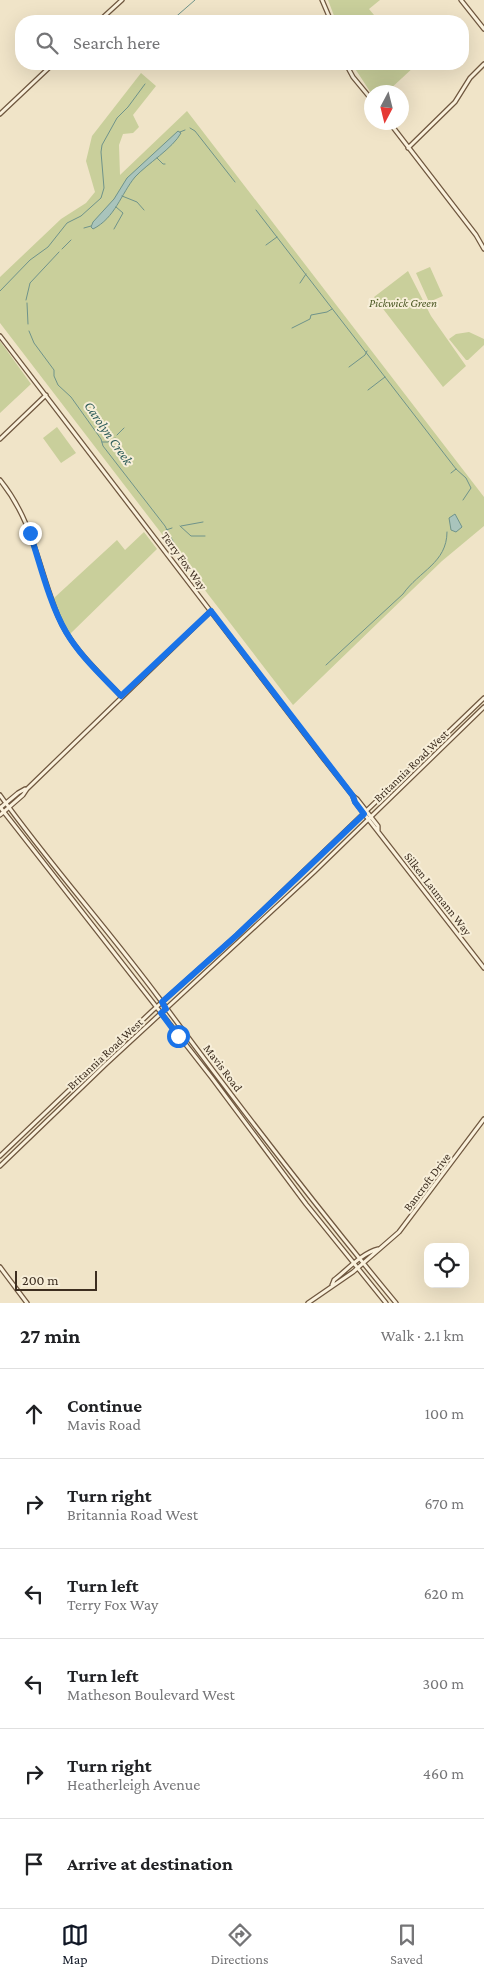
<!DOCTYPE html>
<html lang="en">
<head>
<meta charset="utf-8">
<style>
	:root { --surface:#fff; --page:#f6f6f6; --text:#202124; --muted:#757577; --line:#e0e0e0; --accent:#111827 }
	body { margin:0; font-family:"Crimson Pro",serif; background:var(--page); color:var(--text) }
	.controls { position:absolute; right:15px; bottom:15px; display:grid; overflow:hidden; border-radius:10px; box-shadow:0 5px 20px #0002 }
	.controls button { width:45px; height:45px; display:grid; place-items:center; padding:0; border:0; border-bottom:1px solid var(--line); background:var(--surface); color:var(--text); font:25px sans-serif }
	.compass { position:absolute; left:364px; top:85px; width:45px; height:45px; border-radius:50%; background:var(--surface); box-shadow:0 5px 20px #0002; rotate:187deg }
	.scale { position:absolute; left:15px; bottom:12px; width:82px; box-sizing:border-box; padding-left:5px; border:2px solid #3d2e20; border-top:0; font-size:14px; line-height:18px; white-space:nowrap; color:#3d2e20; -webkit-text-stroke:4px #f7eed8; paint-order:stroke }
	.stop { position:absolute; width:15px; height:15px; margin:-11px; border:4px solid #1a73e8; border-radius:50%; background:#fff }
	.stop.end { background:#1a73e8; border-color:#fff; box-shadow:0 1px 5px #0008 }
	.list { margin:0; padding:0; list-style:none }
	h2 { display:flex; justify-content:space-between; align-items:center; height:65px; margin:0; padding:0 20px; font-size:21px }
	h2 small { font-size:16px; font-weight:400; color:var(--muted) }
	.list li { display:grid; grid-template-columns:32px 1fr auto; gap:15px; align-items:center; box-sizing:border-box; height:90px; padding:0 20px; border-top:1px solid var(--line) }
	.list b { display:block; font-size:19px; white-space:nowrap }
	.list p { margin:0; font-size:16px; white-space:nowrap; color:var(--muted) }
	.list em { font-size:16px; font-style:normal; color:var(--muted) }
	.icon { flex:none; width:28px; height:28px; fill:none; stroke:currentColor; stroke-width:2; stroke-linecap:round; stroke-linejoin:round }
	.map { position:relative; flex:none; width:484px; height:1303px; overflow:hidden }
	.search { position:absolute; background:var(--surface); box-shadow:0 5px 20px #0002; left:15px; right:15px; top:15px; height:55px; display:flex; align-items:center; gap:12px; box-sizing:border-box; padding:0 18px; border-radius:20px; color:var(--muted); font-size:19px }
	.sheet { height:605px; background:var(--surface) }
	nav { display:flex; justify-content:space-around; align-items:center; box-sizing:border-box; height:70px; border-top:1px solid var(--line); background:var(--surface); font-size:14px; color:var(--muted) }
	nav a { display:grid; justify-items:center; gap:2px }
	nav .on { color:var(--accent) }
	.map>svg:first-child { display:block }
</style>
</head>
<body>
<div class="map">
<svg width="484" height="1303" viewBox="0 0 484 1303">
	<rect width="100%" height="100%" fill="#f0e4c8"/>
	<path fill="#c9cf9b" d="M328,0H380L369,9L379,21H336Z
		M352,64H414L416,65L387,92L371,93Z
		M141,73L156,86L133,115L139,127L133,133L123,134L119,145L120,175L187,111L484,497V526L442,561L293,705L0,323V277L61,219L86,203L95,192L86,161L92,136Z
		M430,267L443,296L429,302L416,273Z
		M408,271L431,316L466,366L443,387L374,297Z
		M469,332L484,339V345L468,360H466L449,339L456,334Z
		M0,341L31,384L0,413Z
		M57,427L76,453L61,463L43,438Z
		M144,532L157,549L70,634L60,615L54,598L117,540L125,550Z"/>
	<path fill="#a9c4bc" stroke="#6f938a" d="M178,131L181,133C173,148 147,164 135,177C121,194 115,218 93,229L91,227L93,222L114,199L127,178Z
		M455,514L462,527L456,532L451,530L449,518Z"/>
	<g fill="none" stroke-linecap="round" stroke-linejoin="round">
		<path stroke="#6f938a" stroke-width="1" d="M171,21L195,0
			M157,67L159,64
			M190,128L195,131L235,182
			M180,132L185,130
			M157,158L163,164H165
			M122,196L137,202L144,210
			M256,210L456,469L466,478L471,488L463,500
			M84,228L91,226
			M114,229L123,213L116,207
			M266,245L277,237
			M62,249L71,240
			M300,283L306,274
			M0,291L30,260L48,247L67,223L81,216L101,198L104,188L101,152L102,145L117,118L128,107L145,84
			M26,300L30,283L59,252
			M27,303L28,324
			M292,328L310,319L311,315L327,312L332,309
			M29,331L34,343L54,370V376L58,385L71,397L101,439L103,446L165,526L176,547
			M349,367L365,355L367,351
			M368,390L385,377
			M117,435L124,428
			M102,442H108L115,438
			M451,473L456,469
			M180,526L191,536H205
			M181,526L203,522
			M166,530L172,528
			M326,665L403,594C419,571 447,563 447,532"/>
		<g stroke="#6f573f" stroke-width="5.5">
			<path id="secondary" d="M322,0L331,21
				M461,0L484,29
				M99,21L122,0
				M346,64L353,77L372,100
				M0,114L53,64
				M389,122L476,235L484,249
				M408,148L455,102L470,78L484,64
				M0,336L323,758L353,796L357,799L378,826V831
				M0,439L46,395
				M0,480C34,522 38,568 58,616C71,648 98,671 121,696
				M0,795C50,865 108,929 159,998C235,1101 314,1204 396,1303
				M353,797L355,802L484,968
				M0,807L212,1078L306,1204L386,1303
				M0,808L18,793L25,789
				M0,815L23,795L27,789L211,611
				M0,1156L152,1011L237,935L484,698
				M0,1166L106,1064L314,872L484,707
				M0,1267L27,1303
				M332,1285L334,1280C347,1270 362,1253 378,1249
				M308,1303L353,1272L399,1232L484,1119"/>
		</g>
		<use href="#secondary" stroke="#faf1dc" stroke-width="3"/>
	</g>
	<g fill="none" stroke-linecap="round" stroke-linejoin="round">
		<path stroke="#1a73e8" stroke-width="6" d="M30,533C40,564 50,605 66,632C80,656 102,676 121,696L211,611L353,796L355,802L364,814L237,935L162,1002L166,1009L161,1013L178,1036"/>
	</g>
	<g text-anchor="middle" stroke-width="4" stroke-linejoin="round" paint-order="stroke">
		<g font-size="12" font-style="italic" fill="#4d5a26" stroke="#f7eed8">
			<text x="403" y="307">Pickwick Green</text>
		</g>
		<g font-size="12" fill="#3d2e20" stroke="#f7eed8">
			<text transform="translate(184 561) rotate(54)" y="4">Terry Fox Way</text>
			<text transform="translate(411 766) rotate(-44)" y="4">Britannia Road West</text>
			<text transform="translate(438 894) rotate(52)" y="4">Silken Laumann Way</text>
			<text transform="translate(105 1054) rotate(-43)" y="4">Britannia Road West</text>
			<text transform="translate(223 1068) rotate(53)" y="4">Mavis Road</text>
			<text transform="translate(427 1182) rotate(-53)" y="4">Bancroft Drive</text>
		</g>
		<g font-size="14" font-style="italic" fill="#2f5d5a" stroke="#f7eed8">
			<text transform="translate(109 433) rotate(55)" y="5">Carolyn Creek</text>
		</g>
	</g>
</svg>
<div class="controls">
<button><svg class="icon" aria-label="locate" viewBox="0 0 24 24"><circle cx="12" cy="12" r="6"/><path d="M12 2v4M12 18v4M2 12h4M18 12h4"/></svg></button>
</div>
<svg class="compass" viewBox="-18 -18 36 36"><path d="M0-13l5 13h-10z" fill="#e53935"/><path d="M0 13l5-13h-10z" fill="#757577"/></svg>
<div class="scale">200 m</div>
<div class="stop" style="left:178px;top:1036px"></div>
<div class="stop end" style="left:30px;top:533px"></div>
<div class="search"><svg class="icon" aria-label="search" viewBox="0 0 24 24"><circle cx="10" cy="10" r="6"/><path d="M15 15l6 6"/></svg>Search here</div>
</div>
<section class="sheet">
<h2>27 min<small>Walk · 2.1 km</small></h2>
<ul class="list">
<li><svg class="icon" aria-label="ahead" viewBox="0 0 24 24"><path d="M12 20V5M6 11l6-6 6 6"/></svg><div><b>Continue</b><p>Mavis Road</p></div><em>100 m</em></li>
<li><svg class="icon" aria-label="right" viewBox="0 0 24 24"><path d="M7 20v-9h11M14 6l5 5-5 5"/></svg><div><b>Turn right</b><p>Britannia Road West</p></div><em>670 m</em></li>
<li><svg class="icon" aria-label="left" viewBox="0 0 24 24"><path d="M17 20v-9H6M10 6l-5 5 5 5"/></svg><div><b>Turn left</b><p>Terry Fox Way</p></div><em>620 m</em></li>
<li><svg class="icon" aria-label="left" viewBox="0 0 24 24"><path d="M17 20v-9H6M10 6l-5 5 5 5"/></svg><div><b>Turn left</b><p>Matheson Boulevard West</p></div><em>300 m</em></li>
<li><svg class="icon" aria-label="right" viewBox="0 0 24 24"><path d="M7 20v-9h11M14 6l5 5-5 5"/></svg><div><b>Turn right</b><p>Heatherleigh Avenue</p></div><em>460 m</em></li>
<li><svg class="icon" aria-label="arrive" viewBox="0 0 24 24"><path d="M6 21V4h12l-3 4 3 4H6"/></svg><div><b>Arrive at destination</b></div></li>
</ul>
</section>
<nav>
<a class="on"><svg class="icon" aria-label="map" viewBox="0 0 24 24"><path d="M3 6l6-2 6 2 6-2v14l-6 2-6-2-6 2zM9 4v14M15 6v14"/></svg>Map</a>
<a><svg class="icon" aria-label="directions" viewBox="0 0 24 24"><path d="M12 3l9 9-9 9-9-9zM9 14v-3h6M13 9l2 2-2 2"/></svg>Directions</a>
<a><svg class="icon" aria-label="saved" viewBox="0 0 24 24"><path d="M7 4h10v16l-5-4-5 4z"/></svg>Saved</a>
</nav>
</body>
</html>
